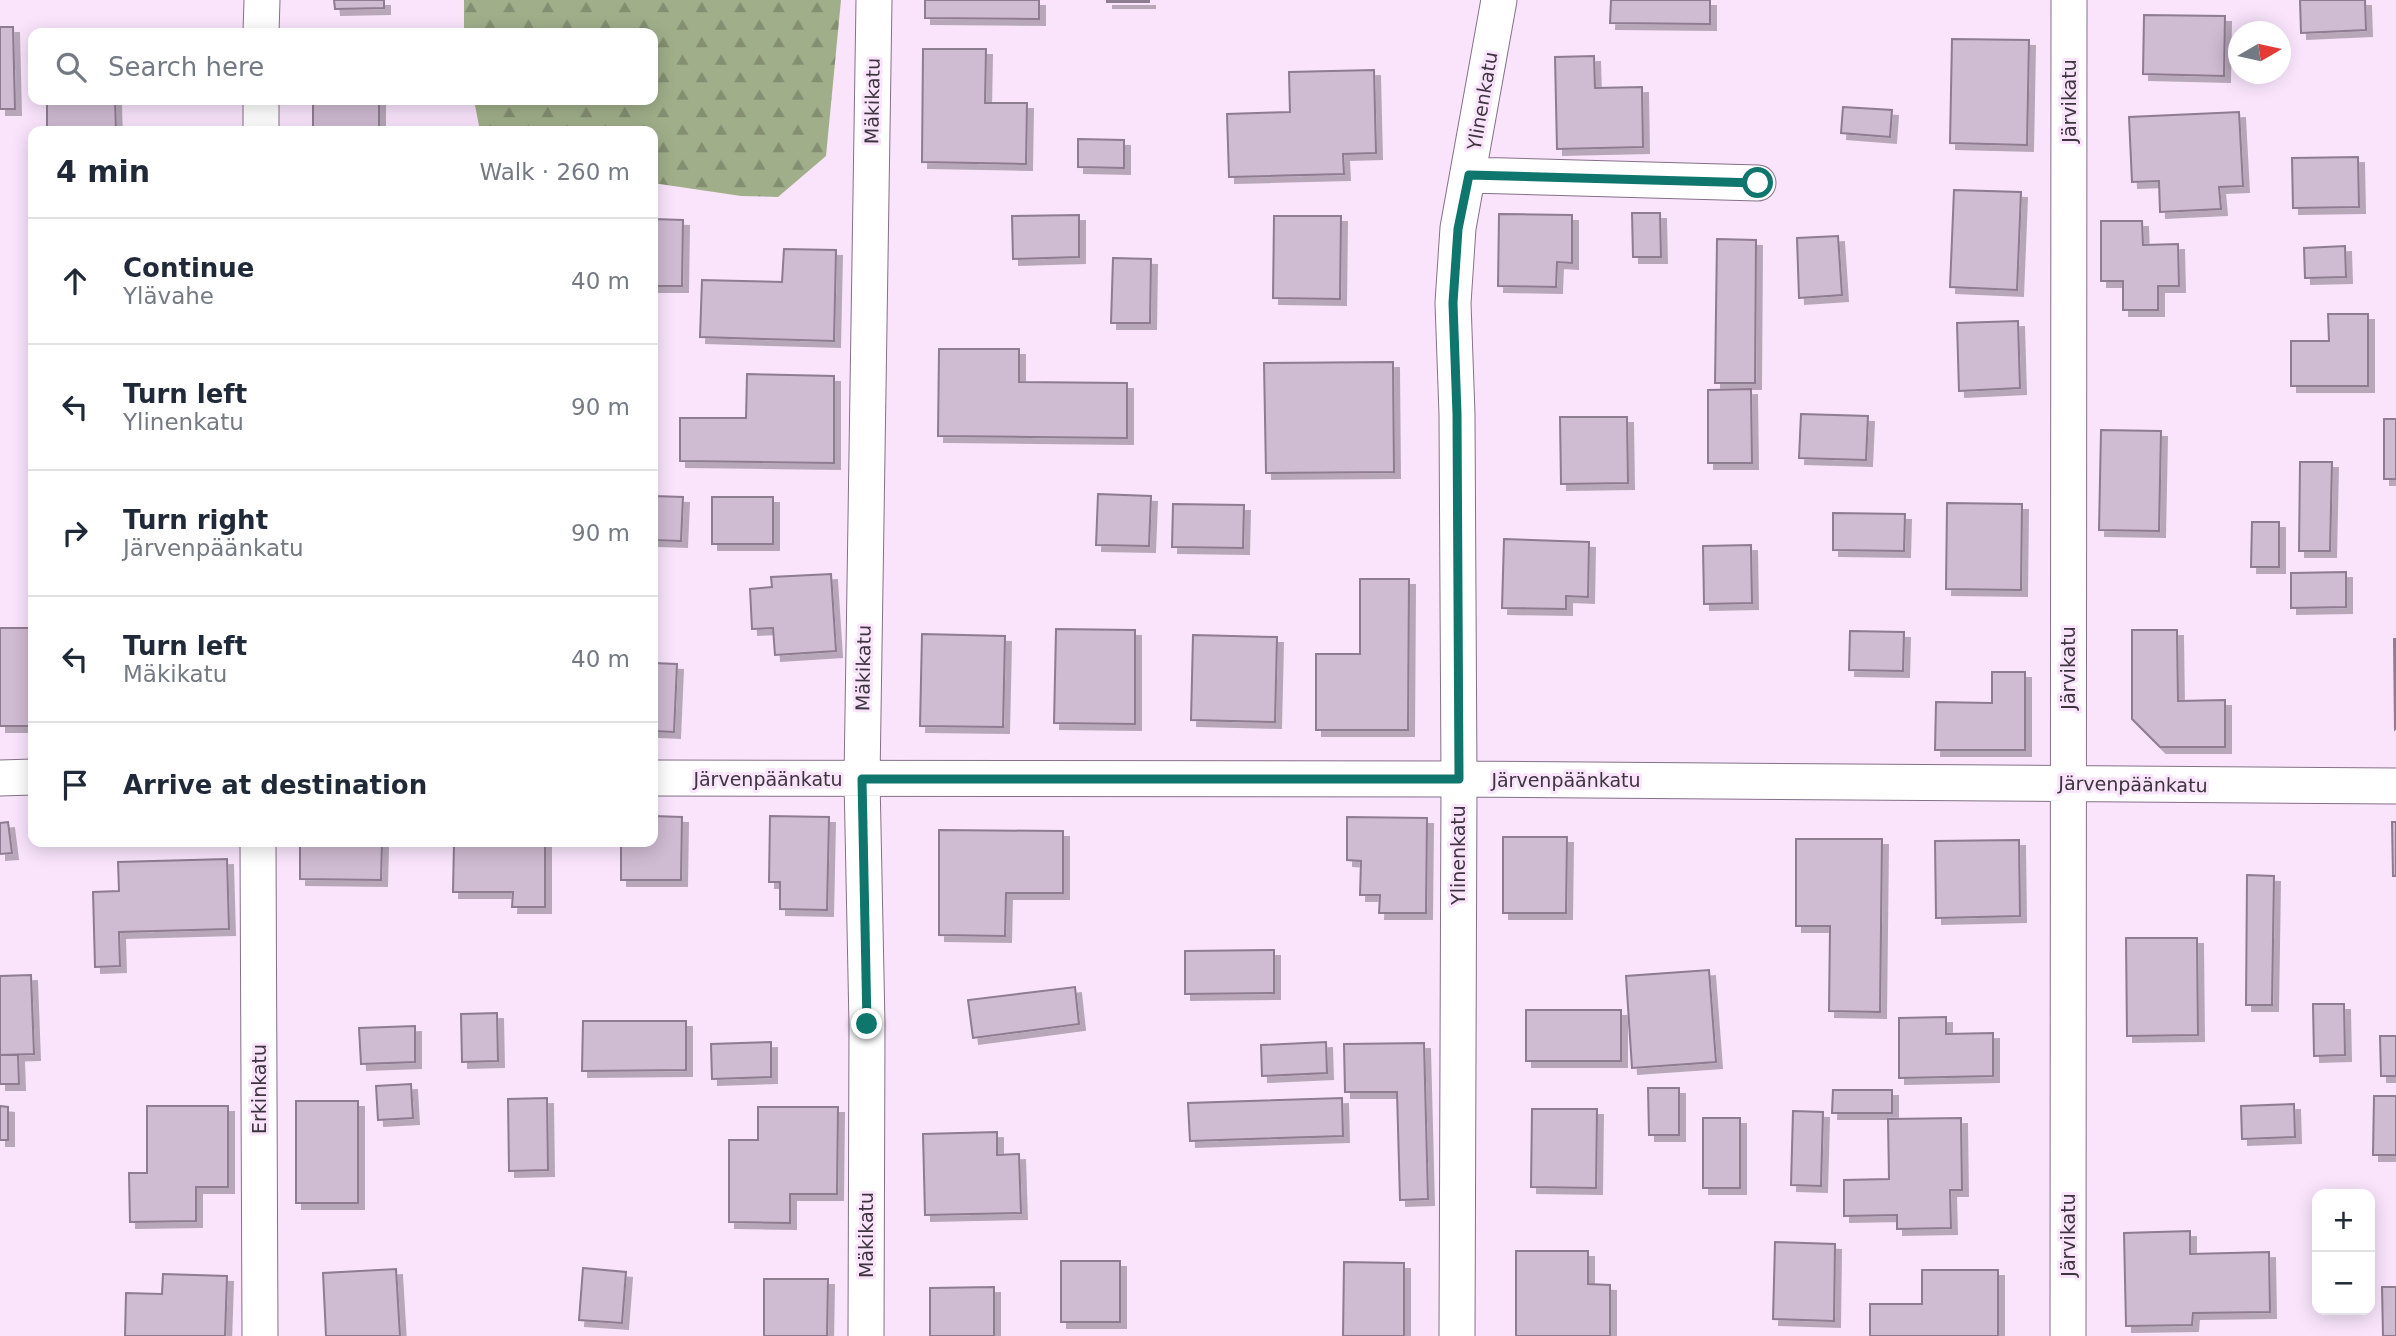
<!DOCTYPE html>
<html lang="en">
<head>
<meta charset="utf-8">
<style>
	:root { --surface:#fff; --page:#f6f6f7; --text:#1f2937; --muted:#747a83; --line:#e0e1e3 }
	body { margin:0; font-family:"DejaVu Sans",sans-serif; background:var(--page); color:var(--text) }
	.controls { position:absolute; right:21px; bottom:21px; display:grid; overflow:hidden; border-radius:14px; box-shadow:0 4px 18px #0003 }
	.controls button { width:63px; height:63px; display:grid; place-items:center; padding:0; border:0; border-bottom:2px solid var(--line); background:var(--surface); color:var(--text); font:35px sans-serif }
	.compass { position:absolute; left:2228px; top:21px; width:63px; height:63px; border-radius:50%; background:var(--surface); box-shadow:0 4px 18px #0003; rotate:81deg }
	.stop { position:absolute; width:21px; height:21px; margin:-16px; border:5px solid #0f766e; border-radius:50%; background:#fff }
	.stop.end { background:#0f766e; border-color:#fff; box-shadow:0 2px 7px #0008 }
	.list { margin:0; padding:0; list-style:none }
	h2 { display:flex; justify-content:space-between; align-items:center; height:91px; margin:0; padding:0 28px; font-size:30px }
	h2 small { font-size:23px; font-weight:400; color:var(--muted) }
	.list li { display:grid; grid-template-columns:46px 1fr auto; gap:21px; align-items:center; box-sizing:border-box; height:126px; padding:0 28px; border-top:2px solid var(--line) }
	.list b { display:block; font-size:26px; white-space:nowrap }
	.list p { margin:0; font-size:23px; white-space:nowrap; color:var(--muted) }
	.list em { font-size:23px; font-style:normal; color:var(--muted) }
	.icon { flex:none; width:38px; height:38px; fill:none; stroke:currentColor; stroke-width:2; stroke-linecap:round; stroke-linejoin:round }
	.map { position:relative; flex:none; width:2396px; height:1336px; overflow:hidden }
	.search { position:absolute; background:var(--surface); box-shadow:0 4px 18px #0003; left:28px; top:28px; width:630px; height:77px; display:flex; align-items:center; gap:18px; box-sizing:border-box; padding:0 24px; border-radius:14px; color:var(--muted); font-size:26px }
	.panel { position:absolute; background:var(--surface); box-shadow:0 4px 18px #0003; left:28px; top:126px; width:630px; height:721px; border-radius:14px }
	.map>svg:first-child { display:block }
</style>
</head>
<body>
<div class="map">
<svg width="2396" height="1336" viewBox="0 0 2396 1336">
	<defs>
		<pattern id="forest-firs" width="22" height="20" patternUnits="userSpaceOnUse" patternTransform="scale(1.75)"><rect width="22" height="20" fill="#a0af8a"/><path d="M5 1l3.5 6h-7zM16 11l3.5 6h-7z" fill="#848f72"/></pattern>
		<filter id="shadow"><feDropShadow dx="6" dy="6" stdDeviation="0" flood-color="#0004"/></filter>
	</defs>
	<rect width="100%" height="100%" fill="#f9e4fc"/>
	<path fill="url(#forest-firs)" d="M464,0H841L826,156L778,197L741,196L653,183V131H480L474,100H653V33H464Z"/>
	<path fill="#cfbbd2" stroke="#8e7b90" stroke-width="2" filter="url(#shadow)" d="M334,0H384V8L335,9Z
		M925,0H1039V19L925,18Z
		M1107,0H1149V2H1107Z
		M1611,0H1710V24L1610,23Z
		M2300,0H2365L2366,30L2301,33Z
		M2144,15L2225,16L2224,76L2143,74Z
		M0,27H13L15,109H0Z
		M1952,39L2029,40L2027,145L1950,143Z
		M923,49H986L985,103H1027L1026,164L922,162Z
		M1594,56L1595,88L1642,87L1643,147L1557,149L1555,57Z
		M1374,70L1376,153L1343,154L1344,174L1229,177L1227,114L1290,112L1289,72Z
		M47,100H115L116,131H47Z
		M313,100H379V131H313Z
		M1843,107L1892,110L1890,137L1841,133Z
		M2239,112L2243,186L2219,187L2221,209L2160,212L2159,181L2132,182L2129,117Z
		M1078,139L1124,140V168L1078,167Z
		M2358,157L2359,207L2293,208L2292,158Z
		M1954,190L2021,192L2017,290L1950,287Z
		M1632,213H1660L1661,257H1633Z
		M1499,214L1572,215V263L1557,262L1556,287L1498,286Z
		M1079,215V257L1013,259L1012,216Z
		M1274,216H1341L1340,299L1273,298Z
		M653,219L683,220L682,286H653Z
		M2101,221H2142L2143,245L2178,244L2179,286H2158V310H2123V281H2101Z
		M1838,236L1842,295L1799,298L1797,238Z
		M1717,239L1756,240L1755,383H1715Z
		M2345,246L2346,277L2305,278L2304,248Z
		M784,249L836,250L834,341L700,337L702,280L782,282Z
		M1113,258L1151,259L1150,323H1111Z
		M2328,314H2368V386H2291V341H2329Z
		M2018,321L2020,388L1959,391L1957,323Z
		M939,349H1019V382L1127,383V438L938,436Z
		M1393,362L1394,472L1266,473L1264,363Z
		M747,374L834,376V463L680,461V418H746Z
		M1751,389L1752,463H1708V390Z
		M1801,414L1868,416L1866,460L1799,458Z
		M1560,417H1627L1628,483L1561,484Z
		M2384,419H2396V479H2384Z
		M2101,430L2161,431L2159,531L2099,530Z
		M2300,462H2332L2330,551H2299Z
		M1098,494L1151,496L1149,546L1096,545Z
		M653,496L683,497L681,541L653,540Z
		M712,497H773V544H712Z
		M1947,503L2022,504L2021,590L1946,589Z
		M1173,504L1244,505L1243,548L1172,547Z
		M1833,513L1905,514L1904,551L1833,550Z
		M2252,522H2279V567H2251Z
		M1504,539L1589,542L1588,597L1566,596V609L1502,608Z
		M1751,545L1752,603L1704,604L1703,546Z
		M2346,572V607L2291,608V573Z
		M831,574L836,651L775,655L773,628L752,629L750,589L772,587L771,577Z
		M1360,579H1409L1408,730H1316V654H1360Z
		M0,628H33V726H0Z
		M1056,629L1135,630V724L1054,723Z
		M2132,630H2177L2178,701L2225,700V747H2160L2132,719Z
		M1850,631L1904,632L1903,671L1849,670Z
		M922,634L1005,636L1003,727L920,726Z
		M1193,635L1277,637L1275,722L1191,720Z
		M2394,639H2396V728L2395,729Z
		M653,663L677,664L674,732L653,731Z
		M1992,672H2025V750H1935L1936,702L1992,703Z
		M653,816L682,817L681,880H621V842H653Z
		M770,816L829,817L827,910L780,909V882H769Z
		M1347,817L1427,818L1426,913H1379L1380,895H1360L1361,861L1347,860Z
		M8,822L12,853L0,854V823Z
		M2392,822H2396V876H2393Z
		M939,830L1063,831V893H1006L1005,936L939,935Z
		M1503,837H1567L1566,913H1503Z
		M1796,839H1882L1880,1012L1829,1011L1830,926H1796Z
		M2019,840L2020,916L1936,918L1935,841Z
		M300,842H382L381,880L300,879Z
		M454,842H545V907H512L513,892H453Z
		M227,859L229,929L119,932L120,966L95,967L93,892L119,891L118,862Z
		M2247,875L2274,876L2272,1005H2246Z
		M2126,938H2197L2198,1035L2127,1036Z
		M1274,950V993L1185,994V951Z
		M1709,970L1716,1062L1632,1068L1626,976Z
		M31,975L34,1054L0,1055V976Z
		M1075,987L1079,1024L973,1038L968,1000Z
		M2313,1004H2344L2345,1055L2314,1056Z
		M1526,1010H1621V1061H1526Z
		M497,1013L498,1061L462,1062L461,1014Z
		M1946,1017V1034L1993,1033V1076L1899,1078V1018Z
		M583,1021H686V1070L582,1071Z
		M415,1026V1062L361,1064L359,1028Z
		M2380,1036H2396V1076H2381Z
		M771,1042V1077L712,1079L711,1044Z
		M1326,1042L1327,1073L1262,1076L1261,1045Z
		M1424,1043L1428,1199L1400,1200L1397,1092H1345L1344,1044Z
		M0,1055H18L19,1084H0Z
		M411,1084L413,1118L378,1120L376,1086Z
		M1648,1088H1679V1135H1649Z
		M1833,1090H1892V1113H1832Z
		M2374,1096H2396V1155H2373Z
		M547,1098L548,1170L509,1171L508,1099Z
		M1342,1098L1343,1136L1190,1141L1188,1103Z
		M296,1101H358V1203H296Z
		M2294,1104L2295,1137L2242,1139L2241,1106Z
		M0,1106L8,1107V1140H0Z
		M147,1106H228V1187H196V1221L130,1222L129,1173H147Z
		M758,1107H838L837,1194H790V1223L729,1222V1140H758Z
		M1532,1109H1597L1596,1188L1531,1187Z
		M1793,1111L1823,1112L1821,1186L1791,1185Z
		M1703,1118H1740V1188H1703Z
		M1961,1118L1962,1190H1950L1951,1228L1897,1229V1215L1844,1216V1180L1889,1179L1888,1119Z
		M997,1132V1155L1019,1154L1021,1213L925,1215L923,1134Z
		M2190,1231V1254L2269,1252L2270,1312L2193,1313L2192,1325L2126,1326L2124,1233Z
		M1775,1242L1835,1244L1834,1321L1773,1319Z
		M1516,1251H1588V1284L1610,1285V1336H1516Z
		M1061,1261H1120V1322H1061Z
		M1344,1262L1404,1263V1336H1343Z
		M583,1268L626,1272L622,1323L579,1320Z
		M396,1269L400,1336H326L323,1273Z
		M1922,1270H1998V1336H1870V1304H1922Z
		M163,1274L227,1276L225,1336H125L126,1293L162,1294Z
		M764,1279H828L827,1336H764Z
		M994,1287V1336H930V1288Z
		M2382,1287H2396V1336H2383Z"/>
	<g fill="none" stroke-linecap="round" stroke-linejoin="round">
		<g stroke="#847186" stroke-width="37">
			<path id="street" d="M261,33L262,0
				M261,131V100
				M1469,175L1758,183
				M0,778L33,777
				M653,778L1459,779L2396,786
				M258,842L260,1336
				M866,1336L867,1024L862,779L874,0
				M1457,1336L1459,779L1457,414L1453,303L1458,228L1499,0
				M2068,1336L2069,0"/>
		</g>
		<use href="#street" stroke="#fff" stroke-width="35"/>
	</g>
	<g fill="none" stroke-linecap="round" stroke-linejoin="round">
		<path stroke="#0f766e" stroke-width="9" d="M867,1024L862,779H1459L1457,414L1453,303L1458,229L1469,175L1758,183"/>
	</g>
	<g text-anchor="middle" stroke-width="6" stroke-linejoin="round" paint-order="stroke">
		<g font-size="19" fill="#3d353e" stroke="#f9e4fc">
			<text transform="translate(872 101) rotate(-89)" y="7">Mäkikatu</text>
			<text transform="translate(1482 101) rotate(-80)" y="7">Ylinenkatu</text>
			<text transform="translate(2069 101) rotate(-90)" y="7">Järvikatu</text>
			<text transform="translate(863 668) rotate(-89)" y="7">Mäkikatu</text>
			<text transform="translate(2068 668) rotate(-90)" y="7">Järvikatu</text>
			<text x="768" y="786">Järvenpäänkatu</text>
			<text x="1566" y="787">Järvenpäänkatu</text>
			<text transform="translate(2133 784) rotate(1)" y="7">Järvenpäänkatu</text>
			<text transform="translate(1458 855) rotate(-90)" y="7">Ylinenkatu</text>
			<text transform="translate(259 1089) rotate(-90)" y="7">Erkinkatu</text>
			<text transform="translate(866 1235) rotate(-90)" y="7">Mäkikatu</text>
			<text transform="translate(2068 1235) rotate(-90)" y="7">Järvikatu</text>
		</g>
	</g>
</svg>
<div class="controls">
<button>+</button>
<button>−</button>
</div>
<svg class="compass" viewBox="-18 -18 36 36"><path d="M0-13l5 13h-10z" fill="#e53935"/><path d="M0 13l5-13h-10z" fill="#747a83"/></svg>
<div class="stop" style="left:1758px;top:183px"></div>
<div class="stop end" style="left:867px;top:1024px"></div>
<div class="search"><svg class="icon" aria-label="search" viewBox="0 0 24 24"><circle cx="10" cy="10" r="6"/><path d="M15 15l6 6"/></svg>Search here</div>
<section class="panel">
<h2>4 min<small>Walk · 260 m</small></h2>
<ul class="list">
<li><svg class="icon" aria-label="ahead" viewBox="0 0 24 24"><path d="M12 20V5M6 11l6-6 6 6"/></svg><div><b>Continue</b><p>Ylävahe</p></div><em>40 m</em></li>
<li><svg class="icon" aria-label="left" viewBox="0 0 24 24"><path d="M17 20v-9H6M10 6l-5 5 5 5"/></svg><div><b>Turn left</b><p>Ylinenkatu</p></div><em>90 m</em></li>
<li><svg class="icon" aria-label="right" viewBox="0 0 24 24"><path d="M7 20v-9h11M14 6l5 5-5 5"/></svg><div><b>Turn right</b><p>Järvenpäänkatu</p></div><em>90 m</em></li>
<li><svg class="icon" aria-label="left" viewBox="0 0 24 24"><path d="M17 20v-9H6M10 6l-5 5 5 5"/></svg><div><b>Turn left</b><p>Mäkikatu</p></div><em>40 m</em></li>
<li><svg class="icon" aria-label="arrive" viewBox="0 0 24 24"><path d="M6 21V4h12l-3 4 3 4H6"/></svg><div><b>Arrive at destination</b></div></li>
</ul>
</section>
</div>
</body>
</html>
